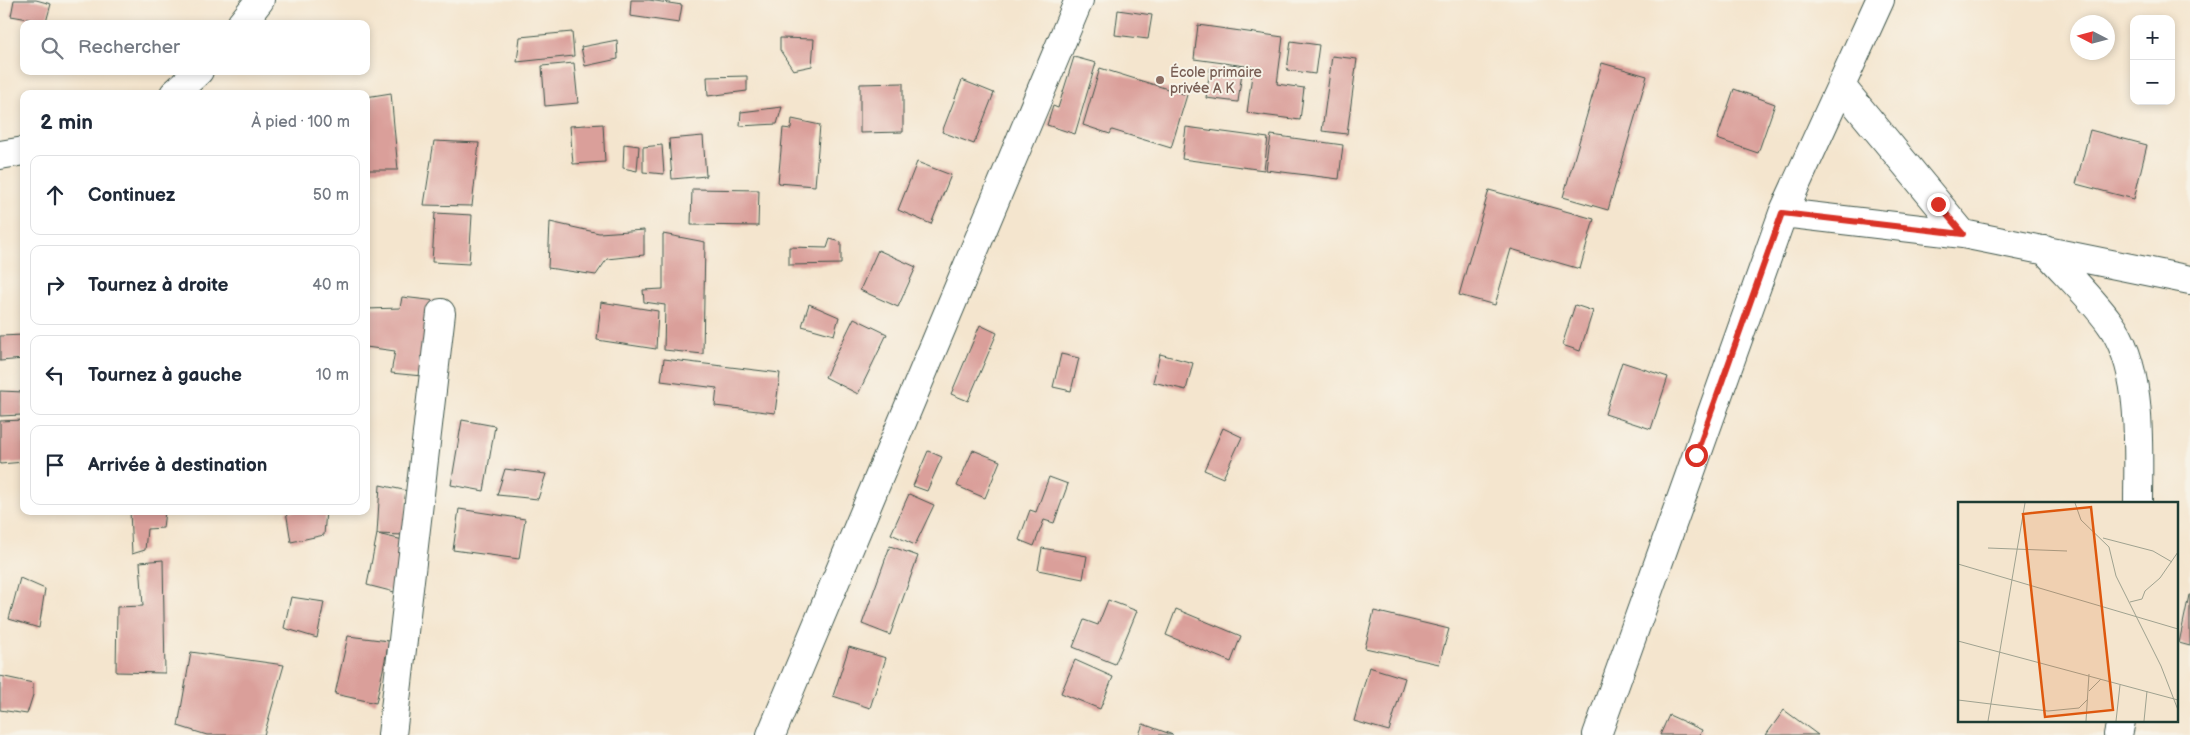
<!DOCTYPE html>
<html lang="fr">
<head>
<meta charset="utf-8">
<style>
	:root { --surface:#fff; --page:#f2f2f3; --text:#1f2937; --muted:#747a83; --line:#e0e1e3 }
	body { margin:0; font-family:"Balsamiq Sans",sans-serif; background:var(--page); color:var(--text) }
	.controls { position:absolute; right:15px; top:15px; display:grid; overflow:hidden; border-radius:10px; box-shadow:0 2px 8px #0003 }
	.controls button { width:45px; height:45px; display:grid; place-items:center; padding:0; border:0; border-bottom:1px solid var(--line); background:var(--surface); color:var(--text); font:25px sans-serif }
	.compass { position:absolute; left:2070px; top:15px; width:45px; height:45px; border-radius:50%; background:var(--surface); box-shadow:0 2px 8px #0003; rotate:276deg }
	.stop { position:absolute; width:15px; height:15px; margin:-11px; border:4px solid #d93025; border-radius:50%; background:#fff }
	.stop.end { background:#d93025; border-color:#fff; box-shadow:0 1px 5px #0008 }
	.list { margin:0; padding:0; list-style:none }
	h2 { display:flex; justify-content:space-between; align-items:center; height:65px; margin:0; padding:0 20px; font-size:21px }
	h2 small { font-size:16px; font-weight:400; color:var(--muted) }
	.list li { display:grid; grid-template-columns:32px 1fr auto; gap:15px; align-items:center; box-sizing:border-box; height:80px; margin:0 10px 10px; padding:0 10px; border:1px solid var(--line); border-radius:10px }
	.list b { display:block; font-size:19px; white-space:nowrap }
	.list em { font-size:16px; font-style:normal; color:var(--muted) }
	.icon { flex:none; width:28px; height:28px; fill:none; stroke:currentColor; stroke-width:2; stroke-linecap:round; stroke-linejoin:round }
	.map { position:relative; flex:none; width:2190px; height:735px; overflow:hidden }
	.search { position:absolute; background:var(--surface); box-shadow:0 2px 8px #0003; left:20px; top:20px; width:350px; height:55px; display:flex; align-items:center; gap:12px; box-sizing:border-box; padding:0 18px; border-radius:10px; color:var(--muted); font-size:19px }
	.panel { position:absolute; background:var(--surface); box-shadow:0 2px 8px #0003; left:20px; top:90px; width:350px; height:425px; border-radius:10px }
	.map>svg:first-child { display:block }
</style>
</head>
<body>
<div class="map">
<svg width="2190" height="735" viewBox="0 0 2190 735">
	<rect width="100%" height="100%" fill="#f7f3e8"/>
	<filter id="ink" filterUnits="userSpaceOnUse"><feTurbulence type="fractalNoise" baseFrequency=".02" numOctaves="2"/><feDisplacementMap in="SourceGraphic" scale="10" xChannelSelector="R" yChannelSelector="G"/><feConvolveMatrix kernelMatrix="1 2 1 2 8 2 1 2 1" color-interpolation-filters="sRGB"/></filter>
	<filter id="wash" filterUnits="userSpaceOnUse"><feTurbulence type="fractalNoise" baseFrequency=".0096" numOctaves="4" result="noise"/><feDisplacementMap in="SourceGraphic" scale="20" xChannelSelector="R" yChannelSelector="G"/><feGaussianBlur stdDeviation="1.12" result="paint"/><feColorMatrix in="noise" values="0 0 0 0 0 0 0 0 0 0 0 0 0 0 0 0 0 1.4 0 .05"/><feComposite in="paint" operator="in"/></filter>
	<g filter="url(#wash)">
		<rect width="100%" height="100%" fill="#f4e5ce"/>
		<g id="blocks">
			<path fill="#da9f9a" d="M14,0H36L51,4L46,22L11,16Z
				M631,0H649L682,5L679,23L630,16Z
				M1118,10L1152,15L1148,39L1115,35Z
				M1198,25L1283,37L1277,84L1304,88L1300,120L1247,113L1253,67L1194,59Z
				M572,32L574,56L517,62L520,37Z
				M780,38L814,39L812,66L793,70L780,50Z
				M617,40L618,59L585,66L581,47Z
				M1291,41L1319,45L1315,74L1287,70Z
				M1332,56L1357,59L1347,134L1322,131Z
				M1074,57L1096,63L1075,134L1047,125L1053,106L1058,108Z
				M574,63L578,103L545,106L542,66Z
				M1602,63L1647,76L1608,210L1563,197Z
				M1100,68L1187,95L1171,148L1112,130L1110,134L1083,125Z
				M1210,68L1242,72L1238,102L1206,98Z
				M747,76V91L708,96L707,77Z
				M962,80L994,93L974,144L942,132Z
				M903,83V132L860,133V84Z
				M1734,89L1775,104L1758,153L1717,139Z
				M391,93L398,170H366V97Z
				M782,107L777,124L740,126L741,112Z
				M792,119L820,125L815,186L778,183L783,128L791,129Z
				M603,124L605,162L573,164L570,126Z
				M1186,127L1268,138L1264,170L1182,159Z
				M2090,130L2147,145L2134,199L2076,184Z
				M1271,135L1343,145L1339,179L1266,170Z
				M703,136L706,176L672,179L669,139Z
				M434,141L479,143L472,206L424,205Z
				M624,144L639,146L637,171L623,168Z
				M662,145L664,174L643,172V147Z
				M917,162L951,175L931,224L898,210Z
				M692,189L759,190L758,226L691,225Z
				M1489,190L1594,219L1580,269L1511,249L1495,305L1459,295Z
				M435,213L472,215L469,264L432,262Z
				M550,222L599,233L644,230V255L607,259L596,275L548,268Z
				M663,234L705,242L703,354L664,350L665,305L644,302L643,290L663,289Z
				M830,239L841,242V264L789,265V247L827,248Z
				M878,250L916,267L898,307L860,290Z
				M402,297L437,301L432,377L391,373L395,351L366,347V309L400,308Z
				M601,302L658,311L656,349L597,340Z
				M809,304L839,317L834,335L802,326Z
				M1575,305L1593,311L1580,351L1562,345Z
				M854,318L887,334L858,394L825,377Z
				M980,325L997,333L968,401L951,394Z
				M24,335V359L0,361V336Z
				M1061,354L1079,358L1071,391L1053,387Z
				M1160,354L1193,363L1186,390L1153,382Z
				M664,359L780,373L775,413L715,406L717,388L661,381Z
				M1622,362L1668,377L1651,429L1605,414Z
				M0,391L24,392L22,415L0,416Z
				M24,420V462L0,464V421Z
				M462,420L495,426L484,491L451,485Z
				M1223,428L1242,437L1223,478L1204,470Z
				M973,450L1000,461L985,498L957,486Z
				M928,451L942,457L927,491L913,486Z
				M505,469L546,474L538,499L497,495Z
				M1049,477L1068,484L1054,523L1044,520L1034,546L1019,540L1030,510L1036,512Z
				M380,485L408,491L404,535L377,534Z
				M909,494L934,505L915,545L891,534Z
				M459,509L525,519L519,559L453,550Z
				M130,511H165L163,528L147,529L145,550L132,554Z
				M286,511H326L324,535L291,542Z
				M377,534L412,542L406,595L367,585Z
				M890,546L918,556L890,635L862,624Z
				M1042,548L1087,556L1083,579L1038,570Z
				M163,560L165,673L116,672L117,607L143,606L140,562Z
				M20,578L45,589L39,628L9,619Z
				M2189,595H2190V646L2179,643Z
				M291,597L324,602L317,638L284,628Z
				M1108,600L1137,611L1115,664L1073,647L1084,620L1098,625Z
				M1176,609L1241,636L1231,662L1166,635Z
				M1374,611L1449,629L1439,664L1365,648Z
				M348,636L389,641L376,703L335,694Z
				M849,647L886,658L870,708L833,696Z
				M191,652L284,665L264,735H207L178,726Z
				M1075,660L1113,677L1100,709L1061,693Z
				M1369,667L1405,678L1389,731L1354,721Z
				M0,676L33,683V695L27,714L0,710Z
				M1784,710L1818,735H1766Z
				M1669,715L1702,730L1700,735H1660Z
				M1143,724L1173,735H1139Z"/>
		</g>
	</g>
	<g filter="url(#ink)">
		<use href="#blocks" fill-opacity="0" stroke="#3f564b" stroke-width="1"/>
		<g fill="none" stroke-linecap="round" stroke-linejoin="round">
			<g stroke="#3f564b" stroke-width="30">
				<path id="street" d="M241,24L260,0
					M1841,86L1963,234
					M174,94L199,71
					M0,155L24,151
					M1783,213L1963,234L2190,280
					M2045,250C2066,274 2090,296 2109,322C2144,368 2138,448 2138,504
					M392,735L441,313
					M771,735L1079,0
					M1597,735L1783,213L1880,0
					M2118,735L2121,721"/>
			</g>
			<use href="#street" stroke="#fff" stroke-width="28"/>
		</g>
	</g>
	<g fill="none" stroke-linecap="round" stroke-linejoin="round" filter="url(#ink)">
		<path stroke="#d93025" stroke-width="6" d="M1696,455L1782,213L1963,234L1938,204"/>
	</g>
	<circle fill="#8d6e63" stroke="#f7f3e8" stroke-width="2" cx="1160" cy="80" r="5"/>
	<g text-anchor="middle" stroke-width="4" stroke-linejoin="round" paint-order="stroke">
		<g font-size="14" fill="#785e54" stroke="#f7f3e8" text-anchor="start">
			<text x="1170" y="77">École primaire<tspan x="1170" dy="16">privée A K</tspan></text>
		</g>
	</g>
	<g transform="translate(1958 502)">
		<rect width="220" height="220" fill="#f4e5ce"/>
		<path fill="none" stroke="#9fa290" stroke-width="1" d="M117,1L123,18L151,45L158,74L203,164L220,208M145,36L195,49L214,60M30,46L109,49M0,62L220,127M172,100L184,97L187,89L202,76L220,50M0,139L220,198M131,189L143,177M0,198L90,209L121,206L130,197M30,219L67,1M128,219L131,172M158,219L162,183M186,219L189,189"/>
		<path fill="#de580e" fill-opacity="0.15" stroke="#de580e" stroke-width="2.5" d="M133,5L155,208L87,215L65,12Z"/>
		<rect width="220" height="220" fill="none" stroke="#1f3d34" stroke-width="2.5"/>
	</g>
</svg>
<div class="controls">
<button>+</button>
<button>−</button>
</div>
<svg class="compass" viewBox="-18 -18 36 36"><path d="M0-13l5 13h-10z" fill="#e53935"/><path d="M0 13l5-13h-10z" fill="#747a83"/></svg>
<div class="stop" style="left:1696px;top:455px"></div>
<div class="stop end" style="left:1938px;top:204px"></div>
<div class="search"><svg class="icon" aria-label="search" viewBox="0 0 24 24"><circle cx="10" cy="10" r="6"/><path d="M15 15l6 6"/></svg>Rechercher</div>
<section class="panel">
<h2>2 min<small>À pied · 100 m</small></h2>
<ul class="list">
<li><svg class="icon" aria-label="ahead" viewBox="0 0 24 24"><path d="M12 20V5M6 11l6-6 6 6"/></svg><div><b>Continuez</b></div><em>50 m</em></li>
<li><svg class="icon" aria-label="right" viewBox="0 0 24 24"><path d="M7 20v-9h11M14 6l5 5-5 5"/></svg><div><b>Tournez à droite</b></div><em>40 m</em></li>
<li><svg class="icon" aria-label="left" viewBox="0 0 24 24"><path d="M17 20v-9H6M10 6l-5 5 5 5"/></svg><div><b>Tournez à gauche</b></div><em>10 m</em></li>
<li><svg class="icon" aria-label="arrive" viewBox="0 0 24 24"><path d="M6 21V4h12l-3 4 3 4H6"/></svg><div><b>Arrivée à destination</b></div></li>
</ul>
</section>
</div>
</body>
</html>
